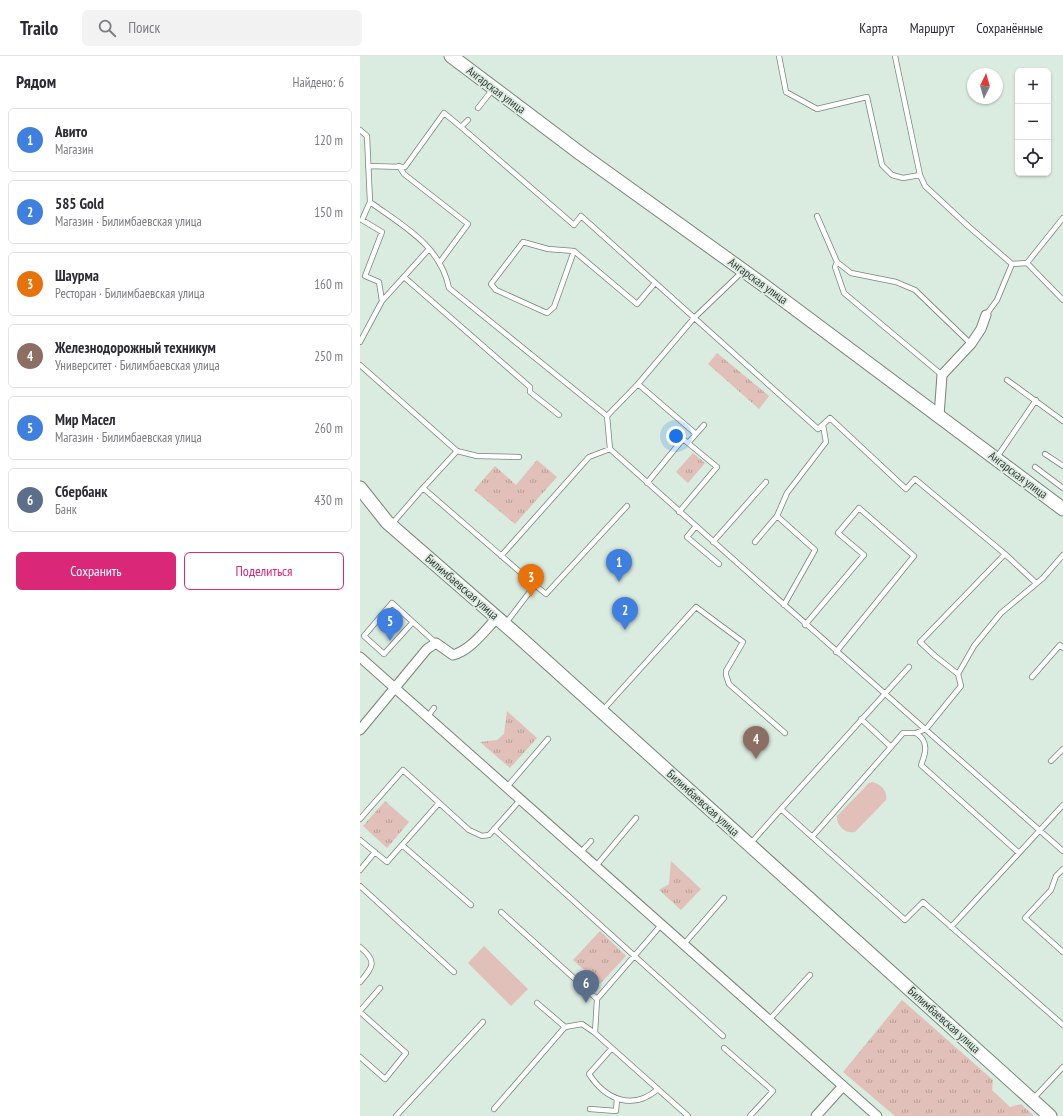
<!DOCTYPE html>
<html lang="ru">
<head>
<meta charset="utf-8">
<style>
	:root { --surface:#fff; --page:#f2f2f3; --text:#2b2b33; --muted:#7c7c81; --line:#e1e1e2; --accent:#db2777 }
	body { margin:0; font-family:"PT Sans Narrow",sans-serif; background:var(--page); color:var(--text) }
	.controls { position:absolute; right:12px; top:12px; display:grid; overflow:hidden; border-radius:6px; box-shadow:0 1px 3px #0004 }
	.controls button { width:36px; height:36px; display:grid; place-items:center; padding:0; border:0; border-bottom:1px solid var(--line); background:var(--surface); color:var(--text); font:20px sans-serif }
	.compass { position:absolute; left:607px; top:12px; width:36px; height:36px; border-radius:50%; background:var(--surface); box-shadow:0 1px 3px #0004; rotate:5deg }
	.you { position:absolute; left:316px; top:380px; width:14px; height:14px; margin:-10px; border:3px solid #fff; border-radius:50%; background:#1a73e8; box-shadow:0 0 0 6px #1a73e833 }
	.badge { display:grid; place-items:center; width:26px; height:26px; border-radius:50%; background:var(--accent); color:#fff; font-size:13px; font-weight:700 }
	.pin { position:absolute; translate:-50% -33px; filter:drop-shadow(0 1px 2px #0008) }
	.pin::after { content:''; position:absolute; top:21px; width:14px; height:12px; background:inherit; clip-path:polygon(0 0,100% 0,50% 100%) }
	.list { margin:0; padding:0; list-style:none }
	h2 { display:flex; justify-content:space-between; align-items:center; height:52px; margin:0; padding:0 16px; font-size:17px }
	h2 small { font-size:13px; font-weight:400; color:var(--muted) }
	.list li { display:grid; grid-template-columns:26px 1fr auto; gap:12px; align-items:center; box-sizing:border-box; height:64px; margin:0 8px 8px; padding:0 8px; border:1px solid var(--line); border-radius:6px }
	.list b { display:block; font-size:15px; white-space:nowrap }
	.list p { margin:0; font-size:13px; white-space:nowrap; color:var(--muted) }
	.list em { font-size:13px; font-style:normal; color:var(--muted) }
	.actions { display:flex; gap:8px; padding:12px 16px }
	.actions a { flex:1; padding:9px 0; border:1px solid var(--accent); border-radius:6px; text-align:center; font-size:14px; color:var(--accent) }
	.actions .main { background:var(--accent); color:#fff }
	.icon { flex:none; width:22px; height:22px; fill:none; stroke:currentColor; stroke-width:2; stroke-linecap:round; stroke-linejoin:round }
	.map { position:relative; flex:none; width:703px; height:1060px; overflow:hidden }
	header { display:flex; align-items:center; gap:24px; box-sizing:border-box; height:56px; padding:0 20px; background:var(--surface); border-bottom:1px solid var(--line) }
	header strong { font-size:19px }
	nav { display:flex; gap:22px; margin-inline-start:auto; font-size:14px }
	.search { width:280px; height:36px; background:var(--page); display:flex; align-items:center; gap:10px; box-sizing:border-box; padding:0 14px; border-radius:6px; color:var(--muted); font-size:15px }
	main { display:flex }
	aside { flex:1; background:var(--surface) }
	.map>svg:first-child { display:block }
</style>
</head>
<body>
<header>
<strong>Trailo</strong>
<div class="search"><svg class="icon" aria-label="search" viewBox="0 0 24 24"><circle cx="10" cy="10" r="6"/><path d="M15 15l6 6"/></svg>Поиск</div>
<nav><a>Карта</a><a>Маршрут</a><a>Сохранённые</a></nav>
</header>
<main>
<aside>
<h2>Рядом<small>Найдено: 6</small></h2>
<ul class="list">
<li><span class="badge" style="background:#3f7fe0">1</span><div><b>Авито</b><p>Магазин</p></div><em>120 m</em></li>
<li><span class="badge" style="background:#3f7fe0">2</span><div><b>585 Gold</b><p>Магазин · Билимбаевская улица</p></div><em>150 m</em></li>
<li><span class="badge" style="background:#e8710a">3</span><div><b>Шаурма</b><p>Ресторан · Билимбаевская улица</p></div><em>160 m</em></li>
<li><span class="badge" style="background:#8d6e63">4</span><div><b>Железнодорожный техникум</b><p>Университет · Билимбаевская улица</p></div><em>250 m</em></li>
<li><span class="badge" style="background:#3f7fe0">5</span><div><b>Мир Масел</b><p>Магазин · Билимбаевская улица</p></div><em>260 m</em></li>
<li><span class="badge" style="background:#5c6f8a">6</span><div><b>Сбербанк</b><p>Банк</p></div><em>430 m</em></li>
</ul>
<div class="actions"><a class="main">Сохранить</a><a>Поделиться</a></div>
</aside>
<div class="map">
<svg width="703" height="1060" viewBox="0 0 703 1060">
	<defs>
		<pattern id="grass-tufts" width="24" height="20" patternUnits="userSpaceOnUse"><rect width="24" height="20" fill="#e0c0b8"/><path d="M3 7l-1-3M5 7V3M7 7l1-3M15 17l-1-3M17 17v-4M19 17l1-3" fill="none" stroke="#b69d96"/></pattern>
	</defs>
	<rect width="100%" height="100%" fill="#daebdf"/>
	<path fill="url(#grass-tufts)" d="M357,297L409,340L399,353L348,308Z
		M333,397L345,407L328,427L316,416Z
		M177,404L197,421L155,468L114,434L135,410L156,429Z
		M147,655L177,682L150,712L120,686L137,684L144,678Z
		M25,745L49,766L27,792L3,770Z
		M311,805L341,833L321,854L299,834L309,828Z
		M240,875L266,900L240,928L213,904Z
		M542,944L633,1024L632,1034L650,1051L661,1048L674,1060H535L483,1016Z"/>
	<path fill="#e0c0b8" d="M512,726C521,728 528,735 526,744L495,776C485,778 476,769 477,760L509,727Z
		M124,890L168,933L151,950L108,907Z"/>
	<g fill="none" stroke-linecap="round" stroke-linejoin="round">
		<g stroke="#76867a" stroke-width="6">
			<path id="lane" d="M419,0L426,36L457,53L507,41L522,109L532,119L543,122L560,119
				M535,0L560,119L565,130L608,170L652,208L667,207L703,244
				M118,52L133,33
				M108,64L101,71L214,169L221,160L458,373L470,362L546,433L555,423L645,498L676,527
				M0,74L7,80L10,146C43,170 80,189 89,232L247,360L250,393C400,528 552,662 703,795
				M8,110L45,111L84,57L101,71
				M39,110L44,118L108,168L80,206
				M10,146L2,164L22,176L5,220L19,226L22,245
				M457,160L477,206L475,211L484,237L582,319
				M214,195L188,193L163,186L131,228L136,234L187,257L194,251L214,195L277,248L295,227
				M477,206L491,217L536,226L555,234L611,288
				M667,207L703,162
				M44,221L170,331V336L199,359
				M626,259L637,244L652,208
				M0,286L22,245L69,193
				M0,309L97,395L63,432L175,529L146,567
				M647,324L703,365
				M278,328L336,378
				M247,360L278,328L334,262L382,216
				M97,395L117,400L159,401
				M685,398L703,410
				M637,401L676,344
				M675,411L703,432
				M287,427L323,383L328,387
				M319,456L357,411L328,387L344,369
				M417,460L427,437L466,386L463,369
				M31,469L63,432
				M336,470L327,481L359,508
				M353,486L406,426
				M395,486L417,460L455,494L424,549
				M141,500L229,401L250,393
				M175,529L186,538L267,450
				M53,566L24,598L4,580L32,547L76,587
				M445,569L504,499L478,477L499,452L554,500L476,596
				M598,618L614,590L641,557L683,522L703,499
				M672,621L700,589L703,592
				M242,655L336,551L383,586L366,615V619L369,628L425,677
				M68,660L74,652
				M556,677C569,685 566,697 561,709L659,797
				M531,691L543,677H556L566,673L601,630L598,618L575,600L560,586L645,498
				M691,705L703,693
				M147,731L188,683
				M421,753L549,611
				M0,763L43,714L109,774L122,780L129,779L161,743
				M134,773L363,980
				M452,781L531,691L501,663
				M0,784L27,806L79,747
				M390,788L421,753L545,864L563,846L703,969
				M42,789L111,849
				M221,796L231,785
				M236,810L276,762
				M703,813L696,820L691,834L665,862L703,896
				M0,814L15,796
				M0,830L94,916
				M141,856L237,943
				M302,868L237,943L235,977L328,1060
				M591,871L703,749
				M324,888L364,842
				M0,891C17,905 14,910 0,926
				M177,947L205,971L222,968L235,977
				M0,955L20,932
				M0,956L46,997L25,1023L0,1001
				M409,964L450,919
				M252,992L229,1018C246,1044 273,1055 298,1033
				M364,992L413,1035L390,1060
				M673,1043L703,1011
				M134,1053L205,971
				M230,1053L256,1055L257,1043
				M36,1060L123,966"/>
		</g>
		<g stroke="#76867a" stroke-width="11">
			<path id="street" d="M579,360L582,319L611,288L621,273L626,259
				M0,601L517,1060
				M0,674L67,593L76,587L93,599C111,594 124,575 137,562
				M456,1060L483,1030"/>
		</g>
		<g stroke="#76867a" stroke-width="15">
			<path id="secondary" d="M91,0L221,98L402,228L703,453
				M0,432L27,466L158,580L690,1060"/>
		</g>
		<use href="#lane" stroke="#fff" stroke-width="4.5"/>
		<use href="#street" stroke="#fff" stroke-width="9"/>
		<use href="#secondary" stroke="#fff" stroke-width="13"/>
	</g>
	<g text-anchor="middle" stroke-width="3.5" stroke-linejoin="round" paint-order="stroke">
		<g font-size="12" fill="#343b36" stroke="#daebdf">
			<text transform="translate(136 34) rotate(37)" y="4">Ангарская улица</text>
			<text transform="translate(398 225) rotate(36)" y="4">Ангарская улица</text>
			<text transform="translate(658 419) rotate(37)" y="4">Ангарская улица</text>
			<text transform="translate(102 531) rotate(41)" y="4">Билимбаевская улица</text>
			<text transform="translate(343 747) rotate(42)" y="4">Билимбаевская улица</text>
			<text transform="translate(584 964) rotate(42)" y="4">Билимбаевская улица</text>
		</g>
	</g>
</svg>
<div class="controls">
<button>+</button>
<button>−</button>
<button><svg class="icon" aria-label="locate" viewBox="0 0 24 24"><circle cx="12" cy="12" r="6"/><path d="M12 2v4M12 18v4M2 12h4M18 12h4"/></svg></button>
</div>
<svg class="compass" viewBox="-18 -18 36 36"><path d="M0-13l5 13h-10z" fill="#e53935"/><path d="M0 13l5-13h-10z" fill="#7c7c81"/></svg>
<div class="you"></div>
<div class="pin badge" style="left:259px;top:526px;background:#3f7fe0">1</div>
<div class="pin badge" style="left:265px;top:574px;background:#3f7fe0">2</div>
<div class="pin badge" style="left:171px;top:541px;background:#e8710a">3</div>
<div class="pin badge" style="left:396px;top:703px;background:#8d6e63">4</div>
<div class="pin badge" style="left:30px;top:585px;background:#3f7fe0">5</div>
<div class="pin badge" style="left:226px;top:947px;background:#5c6f8a">6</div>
</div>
</main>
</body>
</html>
